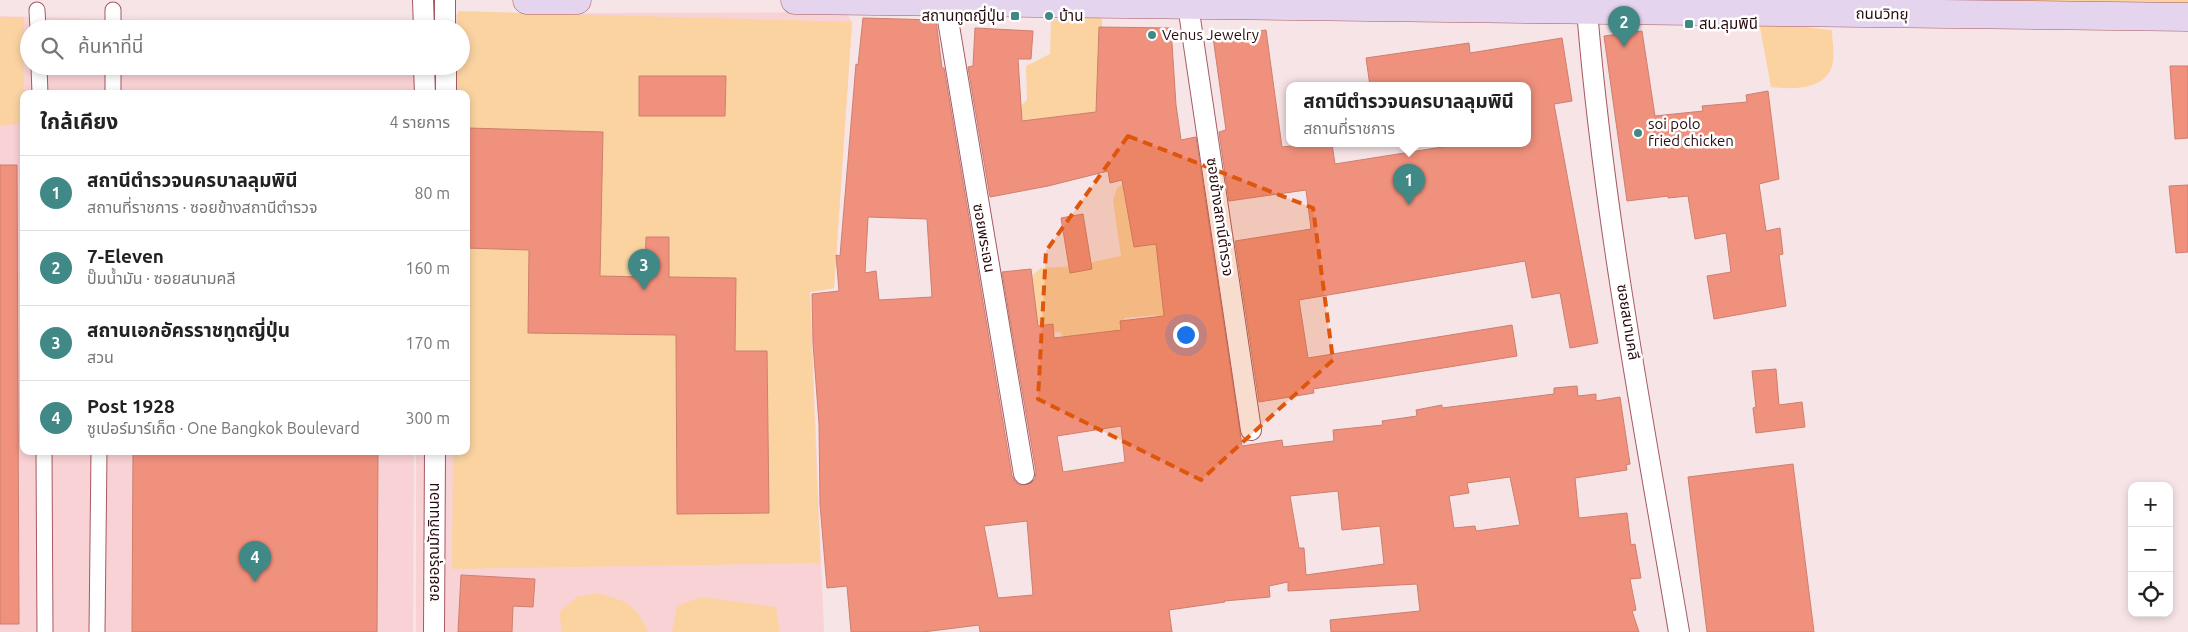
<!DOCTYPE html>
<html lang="th">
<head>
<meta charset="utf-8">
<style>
	:root { --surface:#fff; --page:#f6f6f6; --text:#222; --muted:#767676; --line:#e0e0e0; --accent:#418987 }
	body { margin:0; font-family:Ubuntu,"Noto Sans Thai",sans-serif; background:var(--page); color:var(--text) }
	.controls { position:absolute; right:15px; bottom:15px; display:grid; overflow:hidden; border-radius:10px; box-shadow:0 2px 8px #0003 }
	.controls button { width:45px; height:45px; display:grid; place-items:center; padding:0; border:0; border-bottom:1px solid var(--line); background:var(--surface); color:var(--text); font:25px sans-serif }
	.you { position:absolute; left:1185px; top:334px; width:18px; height:18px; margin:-12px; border:4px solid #fff; border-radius:50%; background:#1a73e8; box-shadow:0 0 0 8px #1a73e833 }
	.badge { display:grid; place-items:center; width:32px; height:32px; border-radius:50%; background:var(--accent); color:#fff; font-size:16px; font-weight:700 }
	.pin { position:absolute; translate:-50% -41px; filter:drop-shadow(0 1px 2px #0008) }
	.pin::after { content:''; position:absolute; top:26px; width:18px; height:15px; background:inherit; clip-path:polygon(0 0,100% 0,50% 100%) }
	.popup { position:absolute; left:1286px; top:82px; width:245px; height:65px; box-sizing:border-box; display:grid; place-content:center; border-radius:10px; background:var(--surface); filter:drop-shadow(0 1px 4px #0005); font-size:16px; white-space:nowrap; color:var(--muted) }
	.popup b { font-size:19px; color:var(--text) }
	.popup::after { content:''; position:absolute; left:50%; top:100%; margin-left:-10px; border:10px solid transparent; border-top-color:var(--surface) }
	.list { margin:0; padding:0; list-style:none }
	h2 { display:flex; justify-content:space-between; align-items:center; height:65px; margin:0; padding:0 20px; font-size:21px }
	h2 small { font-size:16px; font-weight:400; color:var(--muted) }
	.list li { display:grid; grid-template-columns:32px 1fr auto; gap:15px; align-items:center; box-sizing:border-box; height:75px; padding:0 20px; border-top:1px solid var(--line) }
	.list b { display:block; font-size:19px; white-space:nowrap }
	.list p { margin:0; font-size:16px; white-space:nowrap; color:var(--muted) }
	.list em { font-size:16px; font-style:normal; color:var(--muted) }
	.icon { flex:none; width:28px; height:28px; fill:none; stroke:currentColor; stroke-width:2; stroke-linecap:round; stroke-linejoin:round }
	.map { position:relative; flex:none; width:2188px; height:632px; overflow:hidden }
	.search { position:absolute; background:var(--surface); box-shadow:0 2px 8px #0003; left:20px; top:20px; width:450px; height:55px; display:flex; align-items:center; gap:12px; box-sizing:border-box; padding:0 18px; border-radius:28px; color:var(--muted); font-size:19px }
	.panel { position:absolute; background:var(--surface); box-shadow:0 2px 8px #0003; left:20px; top:90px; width:450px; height:365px; border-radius:10px }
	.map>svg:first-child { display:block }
</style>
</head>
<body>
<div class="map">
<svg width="2188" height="632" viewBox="0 0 2188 632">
	<rect width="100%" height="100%" fill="#f7e4e6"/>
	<path fill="#f9d2d5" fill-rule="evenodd" d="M846,12L852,22L834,288L810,292L824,632H416V451H466V94H24V451H414L413,632H0V16L244,23L417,26L416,14ZM29,29H461V66H29Z"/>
	<path fill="#fad3a1" d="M1763,0H2188V6Z
		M458,11L852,22L834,288L810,292L820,563L452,569L453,451H466V94H457V66H461V29H458Z
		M0,17H24V124L0,125Z
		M1102,17L1103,105L1094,131L1009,150L1011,115L1027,100L1026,66L1050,54L1051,19Z
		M1759,22L1832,30C1832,42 1836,58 1831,69C1821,91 1789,89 1771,87Z
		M1126,182L1181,228L1161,339L1157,315L1125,318L1115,336L1069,344L1060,332L1026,337L1004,330L1002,310L1016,289L1041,268L1074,266L1121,256L1113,200L1117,188Z
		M597,593C626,601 633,602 648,630L646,632H561L560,611L577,597Z
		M701,597L776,607L780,632H672L677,606Z"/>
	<path fill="#f0917d" stroke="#cd7f6e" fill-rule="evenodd" d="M863,18L936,20L942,68H944L1012,476L1015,482L1020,485L1031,483L1035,479L1036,472L1002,272L1031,269L1038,326L1053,324L1054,338L1121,330L1120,321L1164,316L1156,244L1134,247L1122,180L1110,183L1108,171L1048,186L990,197L968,67L973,66L975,28L1033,31L1031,59H1018L1022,121L1096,112L1099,27L1171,28L1176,105L1181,140L1196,137L1242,446L1282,440L1283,447L1334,441L1333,430L1383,425L1382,421L1417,416L1416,410L1442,405V408L1554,394V388L1577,386L1578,396L1596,394V401L1620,397L1630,464L1626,465L1627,470L1575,478L1579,518L1627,513L1631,545L1635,544L1641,578L1630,579L1636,610L1632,611L1639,632H1331L1330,620L1420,611L1417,584L1288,591V582L1269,586L1270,597L1224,601L1225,602L1169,610L1172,632H980L979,625L923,632H851L847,586L827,588L820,504L819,424L813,343L812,294L839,291L836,255L840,256L856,64L858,65ZM868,217L927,219L932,297L879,300L876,271L865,273ZM1121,426L1125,462L1063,472L1057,436ZM1510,477L1520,525L1476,531L1475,526L1454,528L1449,496L1469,493L1467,483ZM1338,491L1342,530L1380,526L1384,564L1306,575L1304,548H1299L1290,496ZM1027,521L1033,595L998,598L984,526Z
		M1266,30L1282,147L1309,144H1332L1335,164L1461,144H1528V86H1370L1366,58L1469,43L1470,53L1562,38L1572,101L1554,104L1598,343L1570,348L1560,293L1532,298L1525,261L1299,300L1308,358L1512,325L1517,356L1313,389L1314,393L1259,402L1235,241L1311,229L1306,190L1229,201L1219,132L1226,130L1213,37Z
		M1642,31L1655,116L1703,111L1702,106L1747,102L1746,95L1768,91L1779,179L1759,184L1766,231L1780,228L1783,254L1779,255L1786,306L1714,319L1707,276L1731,272L1726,233L1695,239L1688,196L1668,198V196L1627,201L1604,36Z
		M2170,66H2188V138L2175,139Z
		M639,76H726L725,116H639Z
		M468,128L603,132L600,276L645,277L646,237H669V277L736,278L735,351H767L769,513L677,514L676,335L528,333L529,250L466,248Z
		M0,165H17L19,624H0Z
		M2188,185V252L2176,253L2169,186Z
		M1083,214L1092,269L1070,273L1061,218Z
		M1776,369L1779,405L1802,402L1805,427L1756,433L1753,408L1756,407L1752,371Z
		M133,451H378L377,632H132Z
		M1793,464L1814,632H1707L1688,477Z
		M461,575L535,579L533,607L513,606L512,632H458Z"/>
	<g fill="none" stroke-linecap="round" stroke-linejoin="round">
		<g stroke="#a65962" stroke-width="17">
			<path id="pedestrian" d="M37,10L38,29
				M113,10V29
				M39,66L40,94
				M113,66V94
				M44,451L45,632
				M97,632L99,451"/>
		</g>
		<g stroke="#a65962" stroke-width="22">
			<path id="minor" d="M423,0L424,29
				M445,0V29
				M945,2L1024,474
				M1188,5L1251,430
				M1587,10C1604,219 1644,426 1679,632
				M424,66L425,94
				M446,66V94
				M434,632L435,451"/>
		</g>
		<g stroke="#a65962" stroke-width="29">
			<path id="secondary" d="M527,0H577
				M795,0L2188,17"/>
		</g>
		<use href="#pedestrian" stroke="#fff" stroke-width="15"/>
		<use href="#minor" stroke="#fff" stroke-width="20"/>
		<use href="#secondary" stroke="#e5d4ee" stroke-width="28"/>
	</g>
	<path fill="#de550c" fill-opacity="0.2" stroke="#de550c" stroke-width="4" stroke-dasharray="10 6" stroke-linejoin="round" d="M1128,136L1313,208L1333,360L1201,480L1038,399L1046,251Z"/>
	<g fill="#418987" stroke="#fff" stroke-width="2">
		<rect x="1010" y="11" width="10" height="10" rx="2.5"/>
		<circle cx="1049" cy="16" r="5"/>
		<rect x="1684" y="19" width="10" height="10" rx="2.5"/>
		<circle cx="1152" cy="35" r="5"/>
		<circle cx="1638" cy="133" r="5"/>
	</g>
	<g text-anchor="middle" stroke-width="5" stroke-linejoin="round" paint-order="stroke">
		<g font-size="15" fill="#290b0f" stroke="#fff">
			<text transform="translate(1882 14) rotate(1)" y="5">ถนนวิทยุ</text>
			<text transform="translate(1220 217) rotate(82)" y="5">ซอยข้างสถานีตำรวจ</text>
			<text transform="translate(984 238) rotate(80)" y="5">ซอยพระเจน</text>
			<text transform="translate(1628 322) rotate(81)" y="5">ซอยสนามคลี</text>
			<text transform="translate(434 542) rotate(-90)" y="5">ซอยอรุณมักกินนอน</text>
		</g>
		<g font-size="15" fill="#290b0f" stroke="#fff" text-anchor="start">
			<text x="1005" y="21" text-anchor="end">สถานทูตญี่ปุ่น</text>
			<text x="1059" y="21">บ้าน</text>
			<text x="1699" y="29">สน.ลุมพินี</text>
			<text x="1162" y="40">Venus Jewelry</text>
			<text x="1648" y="129">soi polo<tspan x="1648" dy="17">fried chicken</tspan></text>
		</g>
	</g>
</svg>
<div class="controls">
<button>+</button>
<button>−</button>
<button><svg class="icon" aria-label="locate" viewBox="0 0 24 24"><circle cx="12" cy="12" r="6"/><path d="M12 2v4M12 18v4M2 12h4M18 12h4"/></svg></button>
</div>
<div class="you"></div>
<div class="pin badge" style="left:1409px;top:205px">1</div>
<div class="popup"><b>สถานีตำรวจนครบาลลุมพินี</b>สถานที่ราชการ</div>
<div class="pin badge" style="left:1624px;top:47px">2</div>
<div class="pin badge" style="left:644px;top:290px">3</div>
<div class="pin badge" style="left:255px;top:582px">4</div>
<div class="search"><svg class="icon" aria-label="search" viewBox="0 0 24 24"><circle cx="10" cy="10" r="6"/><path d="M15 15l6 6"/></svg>ค้นหาที่นี่</div>
<section class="panel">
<h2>ใกล้เคียง<small>4 รายการ</small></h2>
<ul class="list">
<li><span class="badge">1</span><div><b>สถานีตำรวจนครบาลลุมพินี</b><p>สถานที่ราชการ · ซอยข้างสถานีตำรวจ</p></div><em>80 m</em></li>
<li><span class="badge">2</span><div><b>7-Eleven</b><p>ปั๊มน้ำมัน · ซอยสนามคลี</p></div><em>160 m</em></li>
<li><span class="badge">3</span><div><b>สถานเอกอัครราชทูตญี่ปุ่น</b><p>สวน</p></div><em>170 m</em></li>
<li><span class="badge">4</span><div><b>Post 1928</b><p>ซูเปอร์มาร์เก็ต · One Bangkok Boulevard</p></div><em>300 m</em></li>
</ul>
</section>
</div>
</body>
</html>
